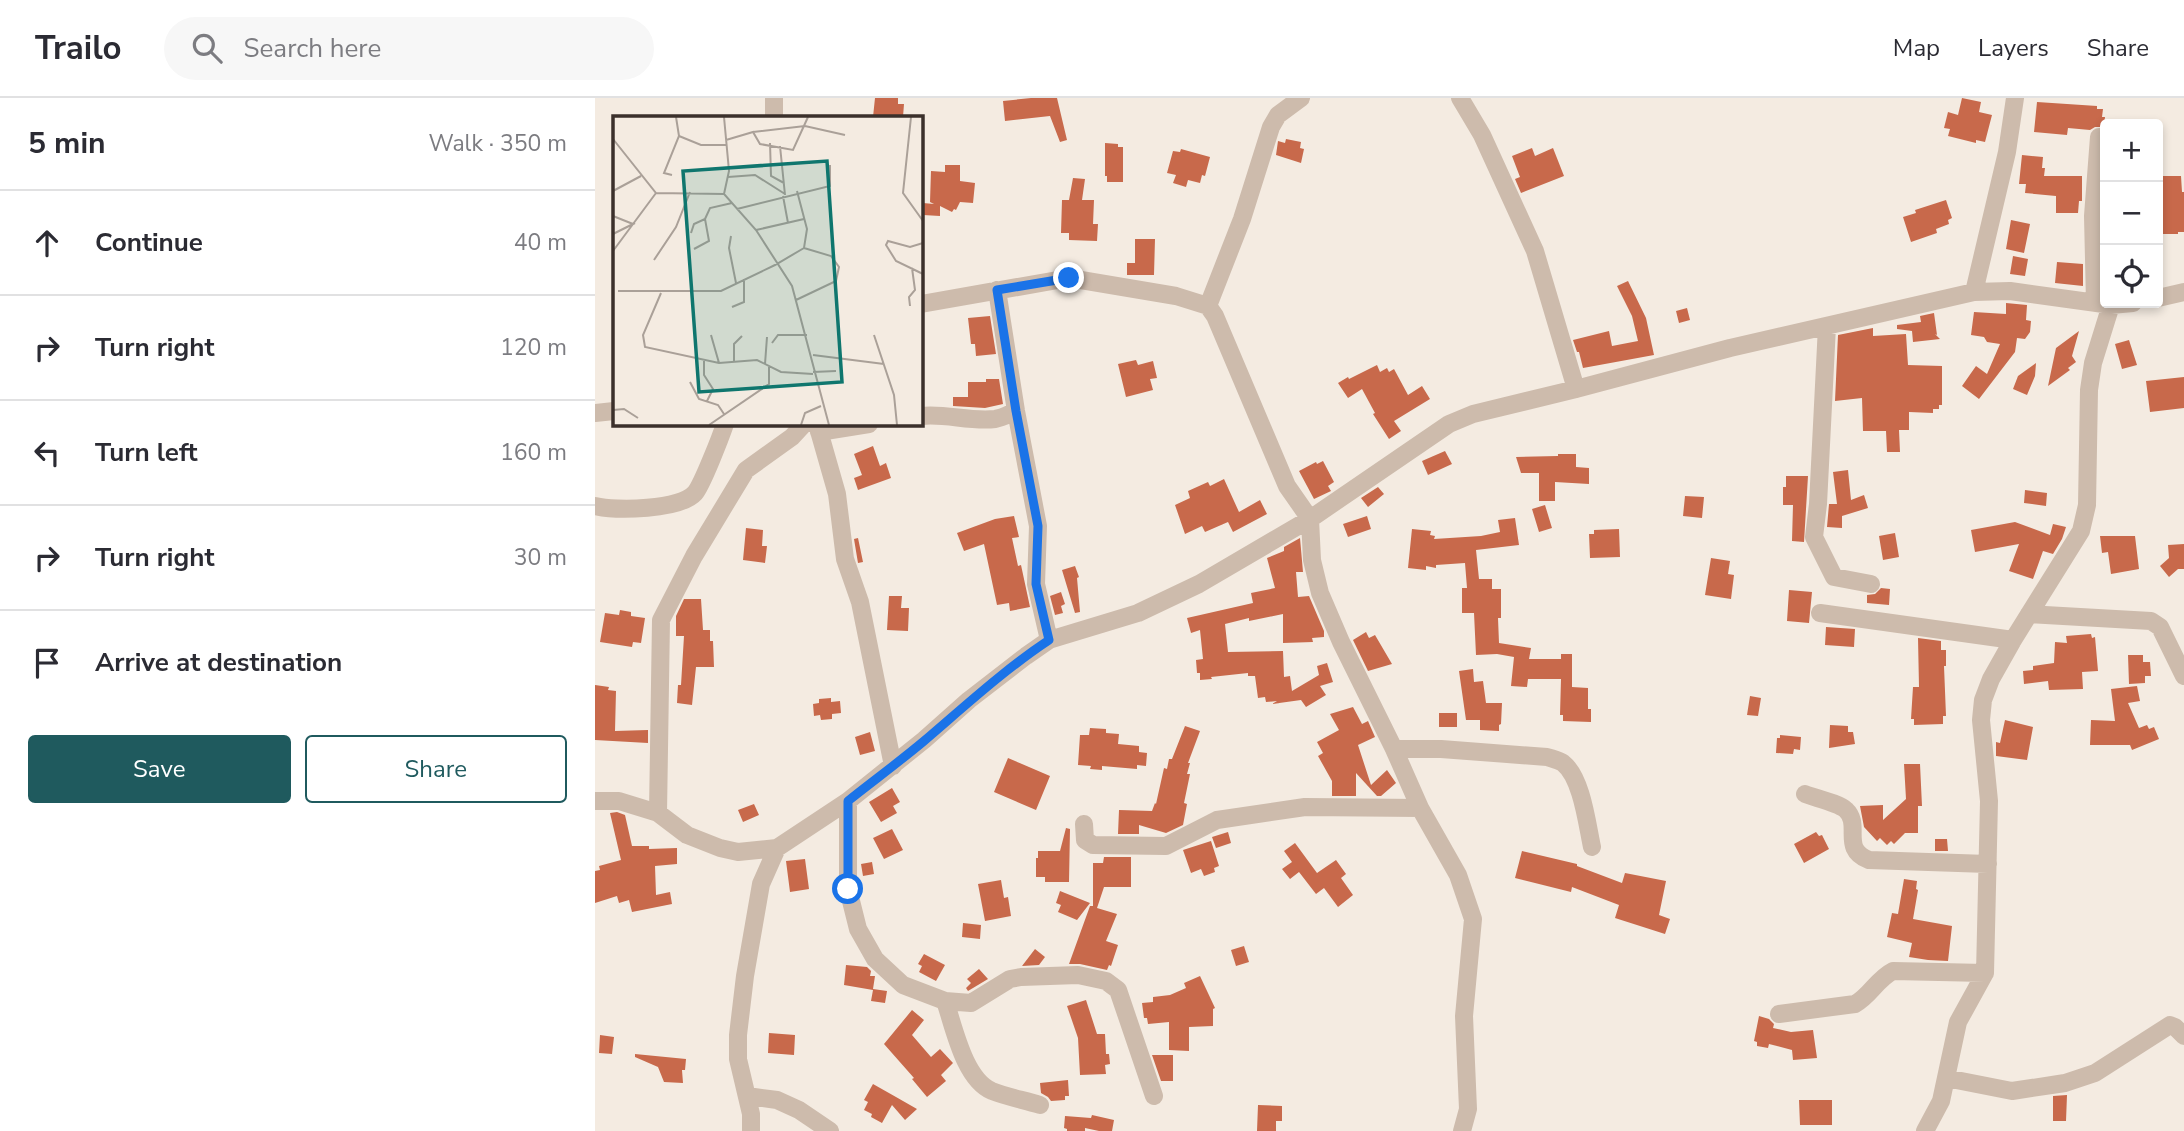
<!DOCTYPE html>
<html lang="en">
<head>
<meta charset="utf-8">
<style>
	:root { --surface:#fff; --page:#f7f7f7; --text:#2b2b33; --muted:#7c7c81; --line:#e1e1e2; --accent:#1f5a5e }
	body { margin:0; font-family:"Nunito Sans",sans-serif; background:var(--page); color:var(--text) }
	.controls { position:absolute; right:21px; top:21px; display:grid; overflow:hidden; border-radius:7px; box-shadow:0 4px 10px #0003 }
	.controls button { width:63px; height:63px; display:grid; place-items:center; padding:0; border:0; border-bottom:2px solid var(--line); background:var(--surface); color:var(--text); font:35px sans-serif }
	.stop { position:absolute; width:21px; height:21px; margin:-16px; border:5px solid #1a73e8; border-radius:50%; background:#fff }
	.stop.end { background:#1a73e8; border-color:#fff; box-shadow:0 2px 7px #0008 }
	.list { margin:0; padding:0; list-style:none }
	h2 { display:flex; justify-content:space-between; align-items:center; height:91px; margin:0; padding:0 28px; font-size:30px }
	h2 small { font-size:23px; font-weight:400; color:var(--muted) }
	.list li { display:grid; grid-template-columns:46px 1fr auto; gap:21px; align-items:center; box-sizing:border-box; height:105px; padding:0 28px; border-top:2px solid var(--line) }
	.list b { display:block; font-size:26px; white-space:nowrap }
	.list em { font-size:23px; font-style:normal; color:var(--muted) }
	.actions { display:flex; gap:14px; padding:21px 28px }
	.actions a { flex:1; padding:16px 0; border:2px solid var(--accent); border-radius:7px; text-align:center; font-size:24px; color:var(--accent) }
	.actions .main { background:var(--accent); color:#fff }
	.icon { flex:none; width:38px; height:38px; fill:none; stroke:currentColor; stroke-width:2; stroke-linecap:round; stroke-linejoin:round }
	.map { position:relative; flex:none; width:1589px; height:1033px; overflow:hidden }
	header { display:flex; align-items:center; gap:42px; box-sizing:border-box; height:98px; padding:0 35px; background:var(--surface); border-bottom:2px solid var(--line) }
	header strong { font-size:33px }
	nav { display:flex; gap:38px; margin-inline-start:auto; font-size:24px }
	.search { width:490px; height:63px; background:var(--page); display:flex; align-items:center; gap:18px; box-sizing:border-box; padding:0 24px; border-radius:38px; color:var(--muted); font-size:26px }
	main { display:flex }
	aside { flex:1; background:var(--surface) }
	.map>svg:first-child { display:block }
</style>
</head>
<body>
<header>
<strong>Trailo</strong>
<div class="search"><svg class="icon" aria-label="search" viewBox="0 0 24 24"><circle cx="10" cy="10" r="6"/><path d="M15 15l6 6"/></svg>Search here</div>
<nav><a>Map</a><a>Layers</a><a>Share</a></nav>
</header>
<main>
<aside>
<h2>5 min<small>Walk · 350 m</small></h2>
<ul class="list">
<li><svg class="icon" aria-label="ahead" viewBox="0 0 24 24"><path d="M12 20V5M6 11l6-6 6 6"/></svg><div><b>Continue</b></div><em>40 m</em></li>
<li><svg class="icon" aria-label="right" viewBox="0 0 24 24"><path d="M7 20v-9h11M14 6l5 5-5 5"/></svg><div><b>Turn right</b></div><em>120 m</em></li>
<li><svg class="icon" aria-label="left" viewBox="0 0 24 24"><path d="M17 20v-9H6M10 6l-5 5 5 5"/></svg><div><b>Turn left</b></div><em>160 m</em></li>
<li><svg class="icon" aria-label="right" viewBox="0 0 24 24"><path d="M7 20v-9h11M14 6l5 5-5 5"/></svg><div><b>Turn right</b></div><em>30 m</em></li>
<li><svg class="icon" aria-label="arrive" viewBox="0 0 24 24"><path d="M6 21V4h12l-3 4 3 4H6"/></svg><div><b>Arrive at destination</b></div></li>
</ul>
<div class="actions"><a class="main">Save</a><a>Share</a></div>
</aside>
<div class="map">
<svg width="1589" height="1033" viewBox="0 0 1589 1033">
	<rect width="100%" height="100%" fill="#f4ebe1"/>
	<path fill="#c8694b" d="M280,0H303V6H309L308,19H278Z
		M436,0H462L472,42L465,44L455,18L410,23L408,3Z
		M1367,0L1386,4L1384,14L1397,17L1390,44L1381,42V45L1353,38L1355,31L1349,30L1353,14L1363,17Z
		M1442,4L1502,8V11H1508L1507,19H1510L1509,29H1500L1495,32L1473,30L1472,37L1439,34Z
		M691,41L706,44L705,50L709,51L706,65L681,57L683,43L690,45Z
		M510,45L523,46V49H528V84H512V78H510Z
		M937,50L940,58L958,50L969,78L926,95L920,81L925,79L917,58Z
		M586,51L615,59L610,78L607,77L605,85L593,82L591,89L578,85L581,77L572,75L578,53L585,54Z
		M1427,57L1448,59L1447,70H1450L1449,78H1487V103H1484L1483,115H1461V98L1430,95L1431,86H1424Z
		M350,67H365V83L380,85L378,105L365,104L361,112L359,111L357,114L345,108V118L328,117V105L339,106L335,104L336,73L350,74Z
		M1563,78H1586L1587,94H1589V134H1583V136H1564Z
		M478,80L490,81L487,102H499L498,126H503L502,143L474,142V135H466L467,102H474Z
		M1351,102L1357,120L1353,122L1354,126L1341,131L1342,135L1316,144L1308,119L1321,115L1320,112Z
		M1416,122L1435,126L1429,155L1411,151Z
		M540,141H560L559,177H532V165H540Z
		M1418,158L1433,161L1430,178L1415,176Z
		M1462,164L1488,166V188L1460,185Z
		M1033,183L1051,220L1059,257L988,270L984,254H982L978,242L1014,233L1017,248L1043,243L1037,218L1022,188Z
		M1411,205L1432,207L1431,222L1436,223L1435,234L1430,241L1422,240L1420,254L1384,301L1367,288L1381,268L1392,276L1405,246L1392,244L1389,239L1376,237L1379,214L1411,216Z
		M1092,210L1095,222L1084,225L1081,213Z
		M1339,215L1342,237L1340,236L1345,241L1318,244L1317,233L1302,231V227L1326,224L1325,218Z
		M395,218L401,256L381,258L380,246H376L373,220Z
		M1278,230V238L1311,236L1313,267L1347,268V307H1344V311H1338V315L1314,314V332H1304L1305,354H1292L1291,333H1268L1267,300L1240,303L1243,237Z
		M1484,233L1477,258L1481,264L1473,270L1475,272L1453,288L1461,250Z
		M1534,242L1542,267L1527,271L1520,246Z
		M541,262L543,267L558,263L562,280L555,281L558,292L531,299L523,266Z
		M1441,265L1440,278L1432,297L1418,291L1423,278Z
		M782,267L785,274L792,270L794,274L799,271L813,297L827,288L835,301L799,323L806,333L794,341L778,316L780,315L767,291L753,300L743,285L753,279L754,281Z
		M1589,279V310L1555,314L1551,283Z
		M391,281H404L408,306L390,310L358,308V299H373V284H391Z
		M278,348L285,368L291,365L296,380L263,392L259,380L267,377L259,356Z
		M850,353L857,366L833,377L827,363Z
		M963,356H981V369L994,370V386L960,384V403H944V375H926L921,359L963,358Z
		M728,363L739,384L733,388L736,393L719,401L704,373L721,364L722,366Z
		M1253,372L1256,402L1269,397L1273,410L1247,418V430L1232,429L1234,406H1242L1238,374Z
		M1191,378H1213L1209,444L1197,443L1198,407H1188V389H1191Z
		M629,381L644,414L665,402L672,416L638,434L633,424L610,434L607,428L590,436L580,407L595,400L593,393L613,384L615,388Z
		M783,389L789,396L773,409L766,400Z
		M1430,392L1452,395L1451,408L1429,405Z
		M1090,398L1109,399L1107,420L1088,418Z
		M950,407L957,430L944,434L937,411Z
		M419,418L424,439L417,440L423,468L426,467L435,509L415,513L414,505L402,507L389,446L369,453L362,435L400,421Z
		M772,418L776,431L753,439L748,426Z
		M920,420L924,447L881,452L884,481H897V491H906V520H903L904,545L936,550L934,561H966V556H977V589L993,590V611H996V624L968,623V617H965L966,581H933L932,589L916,588L919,559L902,556L881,557L879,515H867V490H872L870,465L841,467V470L831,468V472L813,470L817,431L836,433L835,437L840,438L839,441L886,438L905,434L903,422Z
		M1420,424L1455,437L1458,426L1471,429L1467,441L1458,456L1448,453L1438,481L1414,473L1424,446L1380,454L1376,432Z
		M151,430L168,432L167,448H172L170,465L148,462Z
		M1024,431L1025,459L995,460L994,436H999V432Z
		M1300,435L1304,459L1288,462L1284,438Z
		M1505,438H1540L1544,471L1516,476L1513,454L1507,455Z
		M263,440L268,464L263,465L259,441Z
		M705,440L708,474H701L703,499L714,498L729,533V539L717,540L718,544L688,545V516L654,523V520L630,526L633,554L688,553L689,579L695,578L697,593L724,577L722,568L732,565L738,584L725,588L731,597L711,609L706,602L677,606L682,603L671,604L670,599L663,600L660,578H653V575L616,579L617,581L605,582V575H602L601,562L608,561L605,532L596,535L592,520L658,505L656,495L680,490L672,460L689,453V449Z
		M1589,446V471H1583L1574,479L1565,468L1574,460L1573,447Z
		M1116,460L1135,463L1133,476L1139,477L1136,501L1110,497Z
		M480,468L484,479L482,480L485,514L480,515L467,472Z
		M1286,490L1295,491L1294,507L1272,505V497L1280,496Z
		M1194,492L1217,494L1214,525L1192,523Z
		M466,494L470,506L466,508L468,515L460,517L455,498Z
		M294,498H307L306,510H314L313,533L292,532Z
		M89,501H106L108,532H115V543H118L119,569H101L97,607L82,605L83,587H86L89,538H81V518Z
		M25,512L36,514V518L50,520L46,545L38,544L37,549L5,544L10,515L24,517Z
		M1231,529L1260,531L1259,549L1230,547Z
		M771,534L774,540L780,537L797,566L773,573L758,542Z
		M1496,536L1497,540L1500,539L1503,573L1487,574L1488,591L1454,592L1453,583L1429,586L1428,573L1438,572V568L1459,565L1460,544L1472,545L1471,538Z
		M1323,540L1346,543V552H1351V568H1349L1351,618H1348V626L1319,627V621H1316L1318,589H1324Z
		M1533,557H1548V564H1555L1556,578H1550V585L1534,586Z
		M878,571L879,584L888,583L891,605H907L906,626L904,627V633L885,632V622H871L864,573Z
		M0,587L14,589L13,592L21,593L20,633L53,632V645L0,642Z
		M1542,588L1545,603L1533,605L1544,630L1552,627L1554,631L1559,629L1564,641L1537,652L1535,647H1495L1496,622L1520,623L1516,591Z
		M1155,598L1166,600L1163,618L1152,617Z
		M236,600V604L245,603L246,615L237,616V621L226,622L225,617L219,618L218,606L224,605V601Z
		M758,609L767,626L773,623L780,639L763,647L776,687L792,672L801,685L786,698H782L761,675V698H737V683L723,658L728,655L722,644L744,632L735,616Z
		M844,615H862V629H844Z
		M1410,622L1438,629L1432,662L1401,658V644L1405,645Z
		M1235,627L1253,628V634H1258L1260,646L1234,650Z
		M590,628L605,633L593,665H595L592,676H595L589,705L592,706L588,727L571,735L544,727V736H523L524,712L557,713L560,705L561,706L569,670L572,671L574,661H577Z
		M495,630L511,631V635L524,636L523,646L544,648V654L552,655L551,668L542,667V671L507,668V672L495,671L496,668L483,667L485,637H494Z
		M275,634L280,653L265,657L260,639Z
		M1185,637L1206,639L1205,652L1199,651L1198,656L1181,655L1182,640H1185Z
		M413,660L455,678L441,712L399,694Z
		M1309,666H1325L1327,708H1323V735H1310L1299,746L1296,743L1292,747L1285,740L1282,743L1269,729L1265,708L1288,707V722L1311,701Z
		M297,690L305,704L298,708L302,715L286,724L274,704Z
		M159,706L164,717L148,724L143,712Z
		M22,714L30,717L37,748H54V751L82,750V766L60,768L61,797L75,794L77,806L37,814L34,802L24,805L22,798L0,805V773L5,772L4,768L26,762L15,715Z
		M471,730L475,731L474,784H450V779H441V760H443V753H465Z
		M297,731L308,752L289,761L278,740Z
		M633,734L636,745L621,750L617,739Z
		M1221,734L1224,738L1227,737L1234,751L1209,765L1199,746Z
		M1340,741H1352L1353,753H1340Z
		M616,743L624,768L619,770L620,774L609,778L606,771L596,775L588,752Z
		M700,745L722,775L741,762L751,776L746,780L758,797L743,809L729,790L721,796L704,774L695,781L687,771L697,764L689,753Z
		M927,753L982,766V768L1027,785L1030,775L1071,783L1064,817L1075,821L1070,836L1020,820L1024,807L977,789L976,794L920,780Z
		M509,759H536V789H509L502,810L522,816L511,843L523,847L516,868L514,867L512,872L485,866H474L495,808H498V765H508Z
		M210,761L214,791L195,794L191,763Z
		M277,764L279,776L268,778L266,766Z
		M1309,781L1322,783L1321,791L1323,792L1318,821L1357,828L1353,863L1333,862L1314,859L1317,845L1292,839L1297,815L1303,816Z
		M406,782L409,800L413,799L416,818L390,823L383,786Z
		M465,793L495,805L482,822L463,814L466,807L461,805Z
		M368,825L386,827L385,841L367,839Z
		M649,848L654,864L641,868L636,852Z
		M440,851L450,859L444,867L427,868Z
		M329,856L350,867L341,883L324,874L327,868L323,866Z
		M251,867L272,869L276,873L275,878H280L278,891L292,893L290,905L276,903L278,892L249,887Z
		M384,871L393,881L373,893L371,890L376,885L372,881Z
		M605,878L620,910L618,911V928L594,929V953L574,952V924L553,926L552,920H549L547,905L558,904V899L575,897L591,890L589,885Z
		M491,902L502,936H510L511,956H514L515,966L510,967L511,976L485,977L483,940L472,908Z
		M317,912L329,922L317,937L336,959L345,951L358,965L346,977L351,983L332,999L317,981L319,980L289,946Z
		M1164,918L1174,921L1179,926L1178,930L1196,934L1218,932L1222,960L1198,962L1197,952L1174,946L1173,950L1162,948V944L1159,943Z
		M174,935L200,937L199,957L173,955Z
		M5,937L19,939L17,956L4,955Z
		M40,956L91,961L90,972H87L88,985L69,984L63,969L40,959Z
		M557,957H578V983H566Z
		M473,982L474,998H470V1002L456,1003L453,999L446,995L445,985Z
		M278,986L301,999L322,1011L310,1022L297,1007L287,1025L276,1019L277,1016L269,1012L273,1004L269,1002Z
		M1472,997L1471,1023H1458V998Z
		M1204,1002H1237V1027H1205Z
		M663,1007L687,1008V1023H681V1033H662Z
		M497,1017L519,1022L517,1033H504L490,1030V1033H472V1031L469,1030L470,1018L496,1020Z"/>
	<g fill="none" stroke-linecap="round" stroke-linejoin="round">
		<path stroke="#cdbbac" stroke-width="18" d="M179,0V19
			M865,0L887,37L940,153L981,291
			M402,192L421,313L443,428L441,486L454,542
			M1379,194L1412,54L1420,0
			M1563,200L1589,194
			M1500,204L1498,118L1504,39
			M326,206L474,180L581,198L613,208L620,218L692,388L715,421L717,462L725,495L746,544L799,651L825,710L863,777L878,821L869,918L873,1011L867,1033
			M613,208L647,121L676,29L683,17L706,0
			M1232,228L1223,406L1219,439L1239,479L1276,486
			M0,315L19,313
			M326,318C350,315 375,324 400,321C407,320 414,316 421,313
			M222,326L242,396L250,461L265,504L298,668
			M224,334L274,326
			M0,408C21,413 85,412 100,395C107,387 126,338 130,326
			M1225,515L1418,542
			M1434,516L1556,523L1565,529L1589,578
			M799,651H846L952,659C958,661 964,662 968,665C987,680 992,726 997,749
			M1210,696C1220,700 1244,705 1251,712C1267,727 1245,751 1274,762L1393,766
			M0,703H24L63,715L92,737L125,750L143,754L182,750L253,703L329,642L374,602L431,558L454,542L543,515L604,486L715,421L854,326L878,316L981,291L1135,250L1379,194L1415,193L1516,207L1538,205
			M253,703V791L263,831L280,861L308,887L350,903L376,905L415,881L426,879L483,877L511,883L523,892L559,998
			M63,715L66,522L99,458L151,372L197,339L209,326
			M489,726L490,742L498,747L571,748L622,722L710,709L825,710
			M350,903C359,929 369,981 397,993C412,999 429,1002 445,1007
			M1184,916L1260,906C1275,898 1282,881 1298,873L1390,875
			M1351,980L1417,993L1470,985L1500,975L1575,927L1580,929L1589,938
			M152,998L182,1002L204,1012L235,1033
			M156,1033V1016L143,961V937L150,878L166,786L182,750
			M1330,1033L1346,1003L1363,924L1390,875L1394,703L1386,622L1388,602L1396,581L1418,542L1486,433L1492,407L1494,292L1498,265L1516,207"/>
	</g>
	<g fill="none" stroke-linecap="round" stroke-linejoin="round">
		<path stroke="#1a73e8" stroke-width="9" d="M253,791V703C278,683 304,664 329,643C370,608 409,572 454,542L441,486L443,428L421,313L402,192L474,180"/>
	</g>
	<g transform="translate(18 18)">
		<rect width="310" height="310" fill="#f4ebe1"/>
		<path fill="none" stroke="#aaa098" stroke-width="2" d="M111,1L116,55L111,78L143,114L179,170L216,309M298,1L290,77L310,105M140,16L192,10L232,19M66,20L88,29H113M0,23L43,77L111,78M113,24L140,16L147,28L180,34L195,1M157,27L158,60L171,67M167,30L172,79M59,59L51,57L66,20L63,1M115,61L142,59L172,78M0,75L28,60M170,80L175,107M124,93L217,70V49M0,100L20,108M143,114L191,103M78,117L81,108L92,103M0,118L22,107M118,120L116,132L123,167M310,127L297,131L275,125L273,129L283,145L310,158M81,133L96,125L92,103L97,92L119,87M0,135L43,77M41,144L63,111L77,76M5,175H108L162,149L191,132L194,113L184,75M48,177L30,219L32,231L106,247L144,244L168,256L200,258M183,184L223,165L226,151L218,140L191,132M297,190L296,181L302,174L299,152M119,191L131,186V163M98,219L106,247M261,219L281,279L284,309M159,227L165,219H194M200,239L271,248M91,243V259L100,273L94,285M121,246V228L129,220M152,248L154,221M200,256L223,255M77,266L86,283L105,289L111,298M0,294L11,293L25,302M96,309L156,268V250M188,309L192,297L208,290"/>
		<path fill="#0f766e" fill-opacity="0.15" stroke="#0f766e" stroke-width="3.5" d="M214,45L229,266L86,276L70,55Z"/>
		<rect width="310" height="310" fill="none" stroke="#3b302b" stroke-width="3.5"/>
	</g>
</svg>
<div class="controls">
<button>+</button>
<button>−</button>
<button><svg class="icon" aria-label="locate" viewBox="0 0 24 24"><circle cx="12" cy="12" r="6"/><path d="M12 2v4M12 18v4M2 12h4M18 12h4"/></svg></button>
</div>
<div class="stop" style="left:253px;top:791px"></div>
<div class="stop end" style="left:474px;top:180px"></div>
</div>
</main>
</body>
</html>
